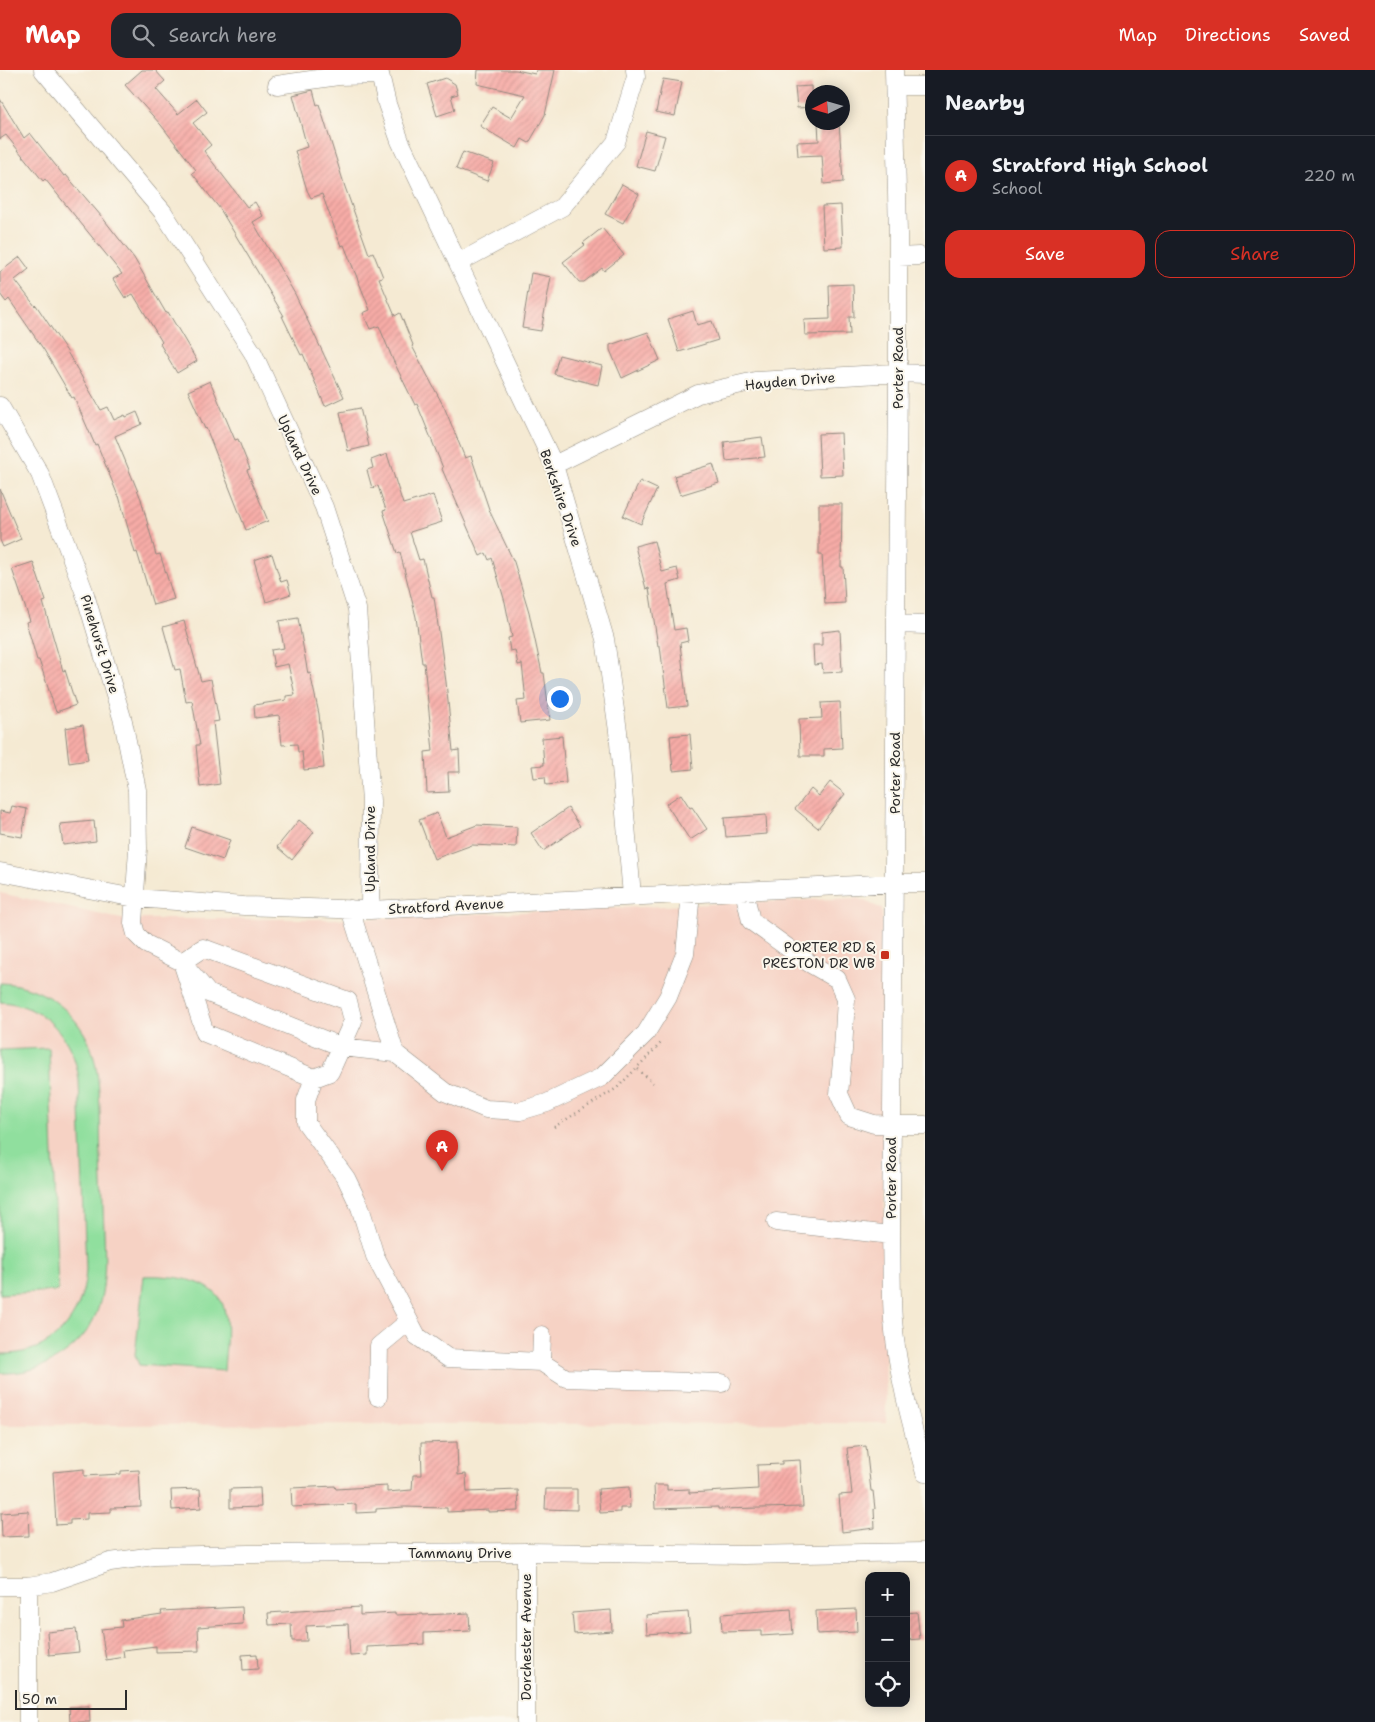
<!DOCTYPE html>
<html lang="en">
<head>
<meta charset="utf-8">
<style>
	:root { --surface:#171b24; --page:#20242c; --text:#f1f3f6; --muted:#9ea1a6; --line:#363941; --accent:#d93025 }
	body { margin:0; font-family:"Shantell Sans",sans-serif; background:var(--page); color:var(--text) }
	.controls { position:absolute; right:15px; bottom:15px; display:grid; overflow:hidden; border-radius:10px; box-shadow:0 2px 12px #0003 }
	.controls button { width:45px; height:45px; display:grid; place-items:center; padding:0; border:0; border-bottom:1px solid var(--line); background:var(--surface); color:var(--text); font:25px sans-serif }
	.compass { position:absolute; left:805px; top:15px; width:45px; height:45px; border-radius:50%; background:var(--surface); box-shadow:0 2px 12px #0003; rotate:265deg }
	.scale { position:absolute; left:15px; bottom:12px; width:112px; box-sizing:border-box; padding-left:5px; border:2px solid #2b2b2b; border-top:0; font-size:14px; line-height:18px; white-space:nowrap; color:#2b2b2b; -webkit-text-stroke:4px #fbf7ec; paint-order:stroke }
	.you { position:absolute; left:559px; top:628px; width:18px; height:18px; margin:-12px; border:4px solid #fff; border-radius:50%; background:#1a73e8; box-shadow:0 0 0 8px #1a73e833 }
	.badge { display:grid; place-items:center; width:32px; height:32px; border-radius:50%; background:var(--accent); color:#fff; font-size:16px; font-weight:700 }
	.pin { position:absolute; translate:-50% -41px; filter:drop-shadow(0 1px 2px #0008) }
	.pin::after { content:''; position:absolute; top:26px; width:18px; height:15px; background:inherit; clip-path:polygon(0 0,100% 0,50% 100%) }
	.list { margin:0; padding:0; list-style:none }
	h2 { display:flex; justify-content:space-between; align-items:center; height:65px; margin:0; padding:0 20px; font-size:21px }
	h2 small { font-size:16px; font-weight:400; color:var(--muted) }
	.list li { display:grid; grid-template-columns:32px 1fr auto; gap:15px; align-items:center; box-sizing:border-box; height:80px; padding:0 20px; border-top:1px solid var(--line) }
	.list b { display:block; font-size:19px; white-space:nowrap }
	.list p { margin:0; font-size:16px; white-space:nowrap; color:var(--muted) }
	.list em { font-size:16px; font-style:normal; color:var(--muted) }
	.actions { display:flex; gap:10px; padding:15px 20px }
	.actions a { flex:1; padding:11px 0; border:1px solid var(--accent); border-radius:15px; text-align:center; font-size:18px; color:var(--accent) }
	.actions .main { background:var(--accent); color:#fff }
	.icon { flex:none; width:28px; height:28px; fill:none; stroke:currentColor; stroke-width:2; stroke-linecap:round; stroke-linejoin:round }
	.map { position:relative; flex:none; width:925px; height:1652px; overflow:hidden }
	header { display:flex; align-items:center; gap:30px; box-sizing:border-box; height:70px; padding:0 25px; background:var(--accent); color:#fff }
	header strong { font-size:24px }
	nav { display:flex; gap:28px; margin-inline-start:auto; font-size:18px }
	.search { width:350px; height:45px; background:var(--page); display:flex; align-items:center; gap:12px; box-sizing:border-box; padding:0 18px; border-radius:15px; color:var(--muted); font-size:19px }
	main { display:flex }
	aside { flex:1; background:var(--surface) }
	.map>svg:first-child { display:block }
</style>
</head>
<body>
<header>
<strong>Map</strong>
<div class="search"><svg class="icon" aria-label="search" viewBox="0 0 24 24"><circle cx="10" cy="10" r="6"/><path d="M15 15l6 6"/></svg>Search here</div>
<nav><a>Map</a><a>Directions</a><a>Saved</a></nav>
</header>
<main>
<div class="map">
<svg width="925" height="1652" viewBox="0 0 925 1652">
	<defs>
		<pattern id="building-hatch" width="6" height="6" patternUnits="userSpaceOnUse" patternTransform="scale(1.25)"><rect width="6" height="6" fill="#f7aca7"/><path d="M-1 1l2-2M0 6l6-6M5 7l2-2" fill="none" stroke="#d49490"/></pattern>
	</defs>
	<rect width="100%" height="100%" fill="#fbf7ec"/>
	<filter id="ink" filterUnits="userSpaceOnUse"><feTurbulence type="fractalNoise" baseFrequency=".02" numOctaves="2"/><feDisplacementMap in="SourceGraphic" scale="10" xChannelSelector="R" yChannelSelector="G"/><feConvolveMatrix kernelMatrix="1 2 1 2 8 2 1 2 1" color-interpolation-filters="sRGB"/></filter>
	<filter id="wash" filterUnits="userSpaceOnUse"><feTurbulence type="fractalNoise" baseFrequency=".0096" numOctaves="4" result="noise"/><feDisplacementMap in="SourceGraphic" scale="20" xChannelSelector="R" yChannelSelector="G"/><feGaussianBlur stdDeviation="1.12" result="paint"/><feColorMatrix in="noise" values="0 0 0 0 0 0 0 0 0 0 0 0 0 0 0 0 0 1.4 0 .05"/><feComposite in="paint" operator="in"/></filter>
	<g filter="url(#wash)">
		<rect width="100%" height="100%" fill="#f5ead3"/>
		<path fill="#f6d2c4" d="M0,823L121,849H358L858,828L882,839L886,1353L0,1355Z"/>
		<path fill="#90df9e" stroke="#5e8564" d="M0,913C35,914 66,933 84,963C104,996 99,1051 101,1089C102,1113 103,1137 104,1161C106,1210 107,1255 61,1286C43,1298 22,1304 0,1303V1284C52,1286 84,1248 86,1199L79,1010C74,968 44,934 0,932Z
			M49,978L58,1221L0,1224V980Z
			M144,1206C168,1205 213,1208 223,1235C230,1256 225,1279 224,1301L139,1295L135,1285Z"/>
		<g id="blocks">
			<path fill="url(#building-hatch)" d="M142,0H155L165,11L156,19L178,44L197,29L207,42L193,53L211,75L204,81L247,137L255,132L263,146L253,152L295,224L344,327L325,336L303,284L301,285L282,246H284L220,139L192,103L196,100L161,55L125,15Z
				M478,0H516L535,4L536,0H555L545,45L529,73L522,69L517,78L480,56L492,37L511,48L525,25L477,14Z
				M445,8L455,14L458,24L451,26L455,40L437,46L427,14Z
				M663,9L682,12L675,46L656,42Z
				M811,16L812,37L797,38L795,17Z
				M313,20L317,35L319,34L345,117L369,184L373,182L383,207L379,208L389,232L395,246L400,243L413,275L412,276L445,339L465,388L471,386L490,442L514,492L529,542L542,603H544L550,650L520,653L517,631L526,630L522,594L518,595L515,580L510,581L508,568L512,567L505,532L492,488L489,490L486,483L480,486L442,399L443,398L417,334L415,335L393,290L379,256L370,259L363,243L370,240L344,175L341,176L322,124L311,128L307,120L295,81L307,77L293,25Z
				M0,29L24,68L30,63L64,106L66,105L102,147L134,188L166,243L168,242L197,291L177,303L160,274L162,272L133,224L125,228L113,209L122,204L45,109L43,111L6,65L0,69Z
				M818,52H839L843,112L824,114L822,85L798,86L797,72L819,71Z
				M646,61L665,66L655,101L636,96Z
				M463,82L494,93L487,111L456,99Z
				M622,114L639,124L623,153L605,144Z
				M841,135L843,177L824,178L822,136Z
				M602,158L624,185L604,201L602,198L584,212H579L563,192L585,175L583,173Z
				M20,187L29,199L15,210L35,236L36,235L66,280L101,340L108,337L114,350L125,345L126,347L137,342L142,354L115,366L141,429L156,485L160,484L174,529L153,535L137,482L135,483L119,426H118L97,374L95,375L74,327L72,328L44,280L9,229L6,232L0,224V202Z
				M531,203L551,207L541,261L522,258Z
				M853,214L854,247H849L850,264L805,265L804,250L830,249L829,215Z
				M693,241L697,255L712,251L718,270L679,282L668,249Z
				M648,262L660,290L622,308L610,280V275Z
				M559,285L602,296L598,315L554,304Z
				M210,311L235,370L238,369L250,399L247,400L268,451L246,460L206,358L205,359L188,321Z
				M360,338L369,376L348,381L340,342Z
				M841,363L843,405L820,406L818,364Z
				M762,367L765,387L726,391L724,372Z
				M387,384L403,434L433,425L442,452L410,462L419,490L423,489L432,527H434L446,612L453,681L459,680L460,702H448L449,722L427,723L425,682L433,681L424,593H422L416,547L400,482L397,483L383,441L386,440L378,416L372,418L367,400L373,398L371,390Z
				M713,394L719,413L680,425L674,406Z
				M640,411L657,419L641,454L623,446Z
				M0,419L21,469L3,477L0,470Z
				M819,434H842L841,497H843L845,533L825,534L822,484H819Z
				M654,471L662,502L677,498L680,510L667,514L674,560L686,558L688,571L680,573L687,636L668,638L660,576H658L649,518L646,519L635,476Z
				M272,484L281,512L287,510L291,524L266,532L254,490Z
				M33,492L46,531L43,532L63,601L65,600L76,635L56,642L39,590H37L26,552L30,551L12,499Z
				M298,548L308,604L310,603L319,644L324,698L304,700L302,682H298L297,674L282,675L279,645L255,648L254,635L286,630V626L295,625L288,594L274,597L271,580L284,578L279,551Z
				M184,551L201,611L211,609L219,651L213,652L220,714L200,717L196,675H200L192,631L186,632L180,599L175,600L163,557Z
				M840,560L842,602L823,603L822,594L814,595L813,575H822V562Z
				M840,632L842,678L824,679V686H800L799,649L822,648L821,633Z
				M83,655L88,690L69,693L65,658Z
				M690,664L693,699L673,701L670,666Z
				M562,666L566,713L546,715L545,707L534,708L532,696L544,695L542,668Z
				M830,712L845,724L818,758L795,739L811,719L819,726Z
				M681,724L690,738L692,737L707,759L690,770L666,734Z
				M12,736L27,739L22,767L0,763V741L10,743Z
				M568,738L580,756L543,781L531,763Z
				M437,743L446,767L477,755L517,757L516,777L472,775L434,789L419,750Z
				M766,745L767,764L726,767L724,748Z
				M299,750L314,762L292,790L277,777Z
				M94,751L96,771L63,775L60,754Z
				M192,757L230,770L223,790L185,777Z
				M457,1372L458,1405L466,1404L467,1422L518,1420L519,1441L488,1442V1440L447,1442V1438L404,1437L376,1439V1442L356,1443V1434L292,1437L291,1418L335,1416L336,1419L387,1416V1422L412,1420L413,1405H422L421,1373Z
				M866,1376L871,1421H873L875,1439H874L875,1458L842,1462L839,1425L852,1424L847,1378Z
				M800,1390L803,1437L718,1439V1437L655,1439L654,1415H667V1420L689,1419V1423L758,1419L757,1395L782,1394V1391Z
				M84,1399V1406L121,1404V1401L139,1400L141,1437L111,1438V1442L87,1443V1449L70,1450V1454L56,1455L53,1402Z
				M629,1417L630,1438H620V1442L600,1443L598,1419Z
				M260,1418L261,1437L230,1438V1419Z
				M200,1419L201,1438L172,1440L171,1420Z
				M546,1419H577V1440L545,1439Z
				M28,1441L29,1466L2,1467L1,1443Z
				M242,1537L243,1554L198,1557L199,1581L156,1582V1576L123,1580L124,1587L106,1590L101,1559L122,1557L121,1550L162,1544L161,1541Z
				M360,1537V1545L395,1543V1545L423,1544V1545L469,1543L470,1561L424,1563V1574L367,1577V1585L350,1586L348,1554L306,1556L307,1571H292L291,1554L269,1555L268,1543Z
				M791,1539L793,1564L761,1566V1561L722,1562L721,1544Z
				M856,1539L857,1562L817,1564L816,1541Z
				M611,1540L612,1561L574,1564L572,1543Z
				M688,1542L690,1561L647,1564L646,1545Z
				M917,1542L920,1569L906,1570V1543Z
				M76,1559L79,1582L49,1585L47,1562Z
				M257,1584L258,1599L243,1600L242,1585Z
				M89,1636L90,1652H70L69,1637Z"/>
		</g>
	</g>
	<g filter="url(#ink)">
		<use href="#blocks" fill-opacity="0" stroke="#908a7f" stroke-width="1"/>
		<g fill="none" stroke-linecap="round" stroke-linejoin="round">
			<g stroke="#908a7f" stroke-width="19">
				<path id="minor" d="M43,0L163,142L253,283L324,437L357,539L371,731L370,840
					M379,0L387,34L400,71L554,395L605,569L618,661L632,826
					M894,0L898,164V303L891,1165C892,1193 891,1222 893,1250C897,1302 911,1353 925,1403
					M277,15L338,6L380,5
					M895,16H925
					M898,187L919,186
					M458,193L562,137L616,72L636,7L635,0
					M0,336L40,404L84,521L123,651L137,720L138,779L133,853L136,864L146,874L182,892L208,923L342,977L395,983
					M554,395L698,324L755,311L898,303L925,304
					M896,554L925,555
					M0,802L135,828L244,836L370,840L895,813H925
					M744,821L751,851L809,893L837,909L846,929L843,980L839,1024L849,1046L874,1054L925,1055
					M350,839L395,983L445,1022L486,1039L520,1041L547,1033L602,1007L646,963L668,927L685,884L691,823
					M203,878L348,931L353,951L330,1002L314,1008L205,963L182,892Z
					M314,1008L306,1030V1053L346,1108L360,1137L375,1186L417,1266L448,1288L541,1292
					M776,1152L891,1165
					M542,1265L541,1292L566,1308L722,1313
					M378,1327L379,1276L409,1251
					M526,1482V1652
					M0,1516H28L52,1512L110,1492L154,1486L248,1484L526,1482L744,1485L925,1482
					M28,1652V1516"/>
			</g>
			<path stroke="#908a7f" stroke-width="2.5" stroke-dasharray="1 4" stroke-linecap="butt" d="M638,999L653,1013
				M554,1057L617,1018L661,973"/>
			<use href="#minor" stroke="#fff" stroke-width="18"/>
		</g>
	</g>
	<rect fill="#c8321e" stroke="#fbf7ec" stroke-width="2" x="880" y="880" width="10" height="10" rx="2.5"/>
	<g text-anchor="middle" stroke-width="4" stroke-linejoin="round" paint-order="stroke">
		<g font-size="14" fill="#2b2b2b" stroke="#fbf7ec">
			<text transform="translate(898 298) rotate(-90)" y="5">Porter Road</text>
			<text transform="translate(790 311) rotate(-5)" y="5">Hayden Drive</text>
			<text transform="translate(300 385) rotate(65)" y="5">Upland Drive</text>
			<text transform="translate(561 428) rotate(71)" y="5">Berkshire Drive</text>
			<text transform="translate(100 574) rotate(73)" y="5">Pinehurst Drive</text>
			<text transform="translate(895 703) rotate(-90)" y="5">Porter Road</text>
			<text transform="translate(370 779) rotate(-90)" y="5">Upland Drive</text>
			<text transform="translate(446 836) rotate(-3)" y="5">Stratford Avenue</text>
			<text transform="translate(891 1108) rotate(-90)" y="5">Porter Road</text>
			<text x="460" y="1488">Tammany Drive</text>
			<text transform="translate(526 1567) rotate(-90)" y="5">Dorchester Avenue</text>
		</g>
		<g font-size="14" fill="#2b2b2b" stroke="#fbf7ec" text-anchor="end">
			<text x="875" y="882">PORTER RD &amp;<tspan x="875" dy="16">PRESTON DR WB</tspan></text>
		</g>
	</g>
</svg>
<div class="controls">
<button>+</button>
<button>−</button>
<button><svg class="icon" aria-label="locate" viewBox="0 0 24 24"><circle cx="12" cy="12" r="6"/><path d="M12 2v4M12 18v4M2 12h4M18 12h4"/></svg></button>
</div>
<svg class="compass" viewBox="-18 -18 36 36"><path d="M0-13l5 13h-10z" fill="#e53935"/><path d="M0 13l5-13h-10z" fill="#9ea1a6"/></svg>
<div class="scale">50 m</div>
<div class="you"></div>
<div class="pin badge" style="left:442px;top:1101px">A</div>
</div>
<aside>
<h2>Nearby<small></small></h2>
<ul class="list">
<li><span class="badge">A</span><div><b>Stratford High School</b><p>School</p></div><em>220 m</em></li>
</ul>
<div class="actions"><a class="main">Save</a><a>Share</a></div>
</aside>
</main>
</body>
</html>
